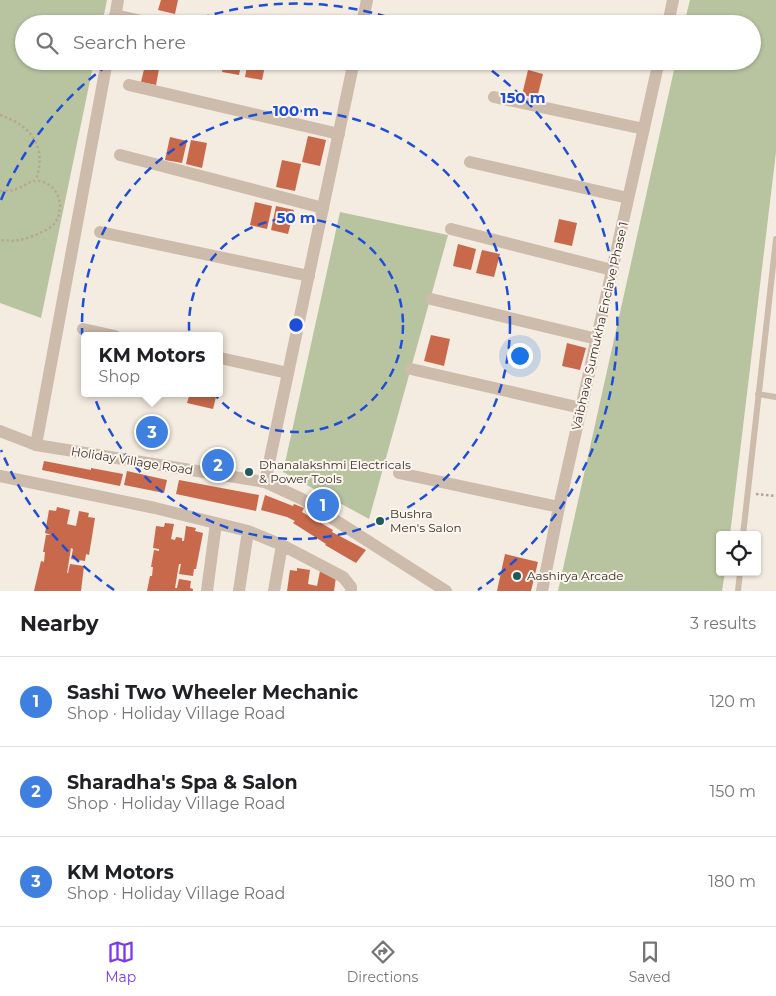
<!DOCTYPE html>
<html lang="en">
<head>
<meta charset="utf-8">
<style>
	:root { --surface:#fff; --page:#f6f6f6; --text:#202124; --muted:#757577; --line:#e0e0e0; --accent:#7c3aed }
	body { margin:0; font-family:Montserrat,sans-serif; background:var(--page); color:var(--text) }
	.controls { position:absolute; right:15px; bottom:15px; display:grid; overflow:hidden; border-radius:5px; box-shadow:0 1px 4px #0004 }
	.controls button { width:45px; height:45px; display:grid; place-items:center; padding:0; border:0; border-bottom:1px solid var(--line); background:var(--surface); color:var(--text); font:25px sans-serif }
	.you { position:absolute; left:519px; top:355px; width:18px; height:18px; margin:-12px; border:4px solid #fff; border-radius:50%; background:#1a73e8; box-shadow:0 0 0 8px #1a73e833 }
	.badge { display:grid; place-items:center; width:32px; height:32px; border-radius:50%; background:var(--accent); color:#fff; font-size:16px; font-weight:700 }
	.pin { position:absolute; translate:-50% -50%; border:2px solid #fff; box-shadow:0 1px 5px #0006 }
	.popup { position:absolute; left:81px; top:332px; width:142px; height:65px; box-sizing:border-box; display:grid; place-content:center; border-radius:5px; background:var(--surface); filter:drop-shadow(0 1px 4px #0005); font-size:16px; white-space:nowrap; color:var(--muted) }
	.popup b { font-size:19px; color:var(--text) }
	.popup::after { content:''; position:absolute; left:50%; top:100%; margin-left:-10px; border:10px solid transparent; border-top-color:var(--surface) }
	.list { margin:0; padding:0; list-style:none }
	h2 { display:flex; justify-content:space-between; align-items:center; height:65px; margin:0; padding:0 20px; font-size:21px }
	h2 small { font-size:16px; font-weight:400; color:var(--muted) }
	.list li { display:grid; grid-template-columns:32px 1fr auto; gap:15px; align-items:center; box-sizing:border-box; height:90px; padding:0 20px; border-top:1px solid var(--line) }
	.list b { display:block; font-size:19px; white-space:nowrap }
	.list p { margin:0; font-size:16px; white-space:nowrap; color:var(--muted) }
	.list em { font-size:16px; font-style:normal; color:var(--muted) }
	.icon { flex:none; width:28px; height:28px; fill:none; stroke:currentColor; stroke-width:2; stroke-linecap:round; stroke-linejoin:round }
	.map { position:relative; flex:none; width:776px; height:591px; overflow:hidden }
	.search { position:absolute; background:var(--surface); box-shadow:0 1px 4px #0004; left:15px; right:15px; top:15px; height:55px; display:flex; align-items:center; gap:12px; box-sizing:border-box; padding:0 18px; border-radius:28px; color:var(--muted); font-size:19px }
	.sheet { height:335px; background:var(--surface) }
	nav { display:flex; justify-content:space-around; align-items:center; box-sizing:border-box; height:70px; border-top:1px solid var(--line); background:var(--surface); font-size:14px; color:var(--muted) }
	nav a { display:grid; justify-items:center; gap:2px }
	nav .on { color:var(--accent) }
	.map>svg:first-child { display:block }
</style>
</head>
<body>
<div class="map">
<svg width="776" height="591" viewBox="0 0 776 591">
	<rect width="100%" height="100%" fill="#f4ebe1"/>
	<path fill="#b8c4a0" d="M0,0H107L102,24H24V61H94L41,318L0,303Z
		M690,0H776V152L730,535H720V572H725L722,591H558L676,61H752V24H684Z
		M340,212L448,235L369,519L283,472Z"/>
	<path fill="#c8694b" d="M161,0H178L175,14L158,10Z
		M146,61L160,64L156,85L141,82Z
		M224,61H242L239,75L222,72Z
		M248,61H266L262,80L245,77Z
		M528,70L543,74L537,98L522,95Z
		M308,136L326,140L320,166L302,162Z
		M170,137L187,141L182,163L165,160Z
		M191,140L207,143L202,168L186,164Z
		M282,160L301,164L295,191L276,187Z
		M255,202L272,206L267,229L250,225Z
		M276,206L294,210L288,234L271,230Z
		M559,219L577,223L572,246L554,242Z
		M458,244L476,249L471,270L453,266Z
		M482,250L500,254L494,277L476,273Z
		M431,335L450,339L444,366L424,361Z
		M567,343L586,348L580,370L562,366Z
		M190,393H217L213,409L187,403Z
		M44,461L91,470V468L123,474L120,486L42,470Z
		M127,471L167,480L164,493L124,485Z
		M179,480L259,495L256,511L176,494Z
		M265,495L293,506L294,504L304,508L302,512L333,530L332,532L366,550L356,563L325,545L326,544L293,523L295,521L287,517L261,510Z
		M57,507L70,510L67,524L76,526L79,511L89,513L88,517L95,518L89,555L86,554L85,561L71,559L73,549L71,548L67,573H68L70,564L84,566L81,591H34L41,561L44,562L45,552H43L46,535H51L45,533L49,510L56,511Z
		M165,523L174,524L171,539L175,540L176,537L182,538V541H184L186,526L196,528L195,531L203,533L196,569H194L193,576L179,574L181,564H179L175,588H177L179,579L191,581L190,588L193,589V591H147L150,576H152L153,567H151L154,550L159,551V549L153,548L156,526L164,527Z
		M505,554L538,562L531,591H497Z
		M297,568L310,570L308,584L317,586L320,571L336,577L334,591H287L290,570L297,571Z"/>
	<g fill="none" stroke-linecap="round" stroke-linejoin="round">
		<path stroke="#b9a596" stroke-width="2.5" stroke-dasharray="2.5 2.5" stroke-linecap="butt" d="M0,115C32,126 47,147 36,180
			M0,191C6,191 13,191 19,188C27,185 31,179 40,181C63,186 67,217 48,229C40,233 27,239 19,240C12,242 7,239 0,241
			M756,494L776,496"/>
		<path stroke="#cdbbac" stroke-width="6" d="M758,394L776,397
			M743,535L776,239
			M738,591L740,572"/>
		<path stroke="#cdbbac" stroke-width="12" d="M115,15L155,24
			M114,24L118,0
			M668,24L673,0
			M331,61L353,66
			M129,85L339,134
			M494,97L644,129
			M120,155L323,208
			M470,162L628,198
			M451,229L612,270
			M100,232L309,276
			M431,299L597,339
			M83,329L115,336
			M220,358L288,373
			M411,369L581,408
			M36,445L107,61
			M399,473L559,507
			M0,476L155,508L248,531L282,545L343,577L351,587V591
			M207,591L216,523
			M239,591L248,531
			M274,591L282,545
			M542,591L559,507L659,61"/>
		<path stroke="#cdbbac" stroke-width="12" d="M362,24L367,0
			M0,431L36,445L265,482L302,499L446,591
			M265,482L354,61"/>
	</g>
	<g fill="none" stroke="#1d4ed8" stroke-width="2.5" stroke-dasharray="9 6">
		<circle cx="296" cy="325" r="107"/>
		<circle cx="296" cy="325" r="214"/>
		<path d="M114 590A321 321 0 0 1 1 450M1 200A321 321 0 0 1 112 62M186 23A321 321 0 0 1 406 23M480 62A321 321 0 0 1 478 590"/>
	</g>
	<g fill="#1f5a5e" stroke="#fbf5ee" stroke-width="2">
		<circle cx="249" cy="472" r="5"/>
		<circle cx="380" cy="521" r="5"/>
		<circle cx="517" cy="576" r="5"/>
	</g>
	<g text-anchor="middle" stroke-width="4" stroke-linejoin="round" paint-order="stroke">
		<g font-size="12" fill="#3b302b" stroke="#fbf5ee">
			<text transform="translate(600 326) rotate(-77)" y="4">Vaibhava Sumukha Enclave Phase 1</text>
			<text transform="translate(132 461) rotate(9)" y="4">Holiday Village Road</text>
		</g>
		<g font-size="12" fill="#3b302b" stroke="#fbf5ee" text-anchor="start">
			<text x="259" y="469">Dhanalakshmi Electricals<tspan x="259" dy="14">&amp; Power Tools</tspan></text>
			<text x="390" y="518">Bushra<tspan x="390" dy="14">Men's Salon</tspan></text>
			<text x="527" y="580">Aashirya Arcade</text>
		</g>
	</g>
	<circle cx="296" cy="325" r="8" fill="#1d4ed8" stroke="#fbf5ee" stroke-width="2.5"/>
	<g font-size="15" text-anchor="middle" font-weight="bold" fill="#1d4ed8" stroke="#fbf5ee" stroke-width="4" stroke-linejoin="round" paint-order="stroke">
		<text x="523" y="103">150 m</text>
		<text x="296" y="116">100 m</text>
		<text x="296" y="223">50 m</text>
	</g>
</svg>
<div class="controls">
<button><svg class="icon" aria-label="locate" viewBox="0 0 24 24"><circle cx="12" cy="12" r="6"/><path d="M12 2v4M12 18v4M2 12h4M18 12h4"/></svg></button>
</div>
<div class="you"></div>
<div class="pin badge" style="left:323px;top:505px;background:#3f7fe0">1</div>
<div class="pin badge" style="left:218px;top:465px;background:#3f7fe0">2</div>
<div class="pin badge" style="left:152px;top:432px;background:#3f7fe0">3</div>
<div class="popup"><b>KM Motors</b>Shop</div>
<div class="search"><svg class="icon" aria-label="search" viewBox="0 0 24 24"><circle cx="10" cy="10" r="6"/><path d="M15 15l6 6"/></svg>Search here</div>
</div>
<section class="sheet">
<h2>Nearby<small>3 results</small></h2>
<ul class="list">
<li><span class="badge" style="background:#3f7fe0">1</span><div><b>Sashi Two Wheeler Mechanic</b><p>Shop · Holiday Village Road</p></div><em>120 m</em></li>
<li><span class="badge" style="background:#3f7fe0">2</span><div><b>Sharadha's Spa &amp; Salon</b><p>Shop · Holiday Village Road</p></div><em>150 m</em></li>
<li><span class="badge" style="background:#3f7fe0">3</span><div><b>KM Motors</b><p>Shop · Holiday Village Road</p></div><em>180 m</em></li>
</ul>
</section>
<nav>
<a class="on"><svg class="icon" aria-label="map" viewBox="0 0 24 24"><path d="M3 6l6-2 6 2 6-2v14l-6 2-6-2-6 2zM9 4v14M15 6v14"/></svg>Map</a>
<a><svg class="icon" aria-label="directions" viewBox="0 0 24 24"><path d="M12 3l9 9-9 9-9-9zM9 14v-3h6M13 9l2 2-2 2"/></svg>Directions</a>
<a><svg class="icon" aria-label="saved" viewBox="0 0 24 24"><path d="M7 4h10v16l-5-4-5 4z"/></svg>Saved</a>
</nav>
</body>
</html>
